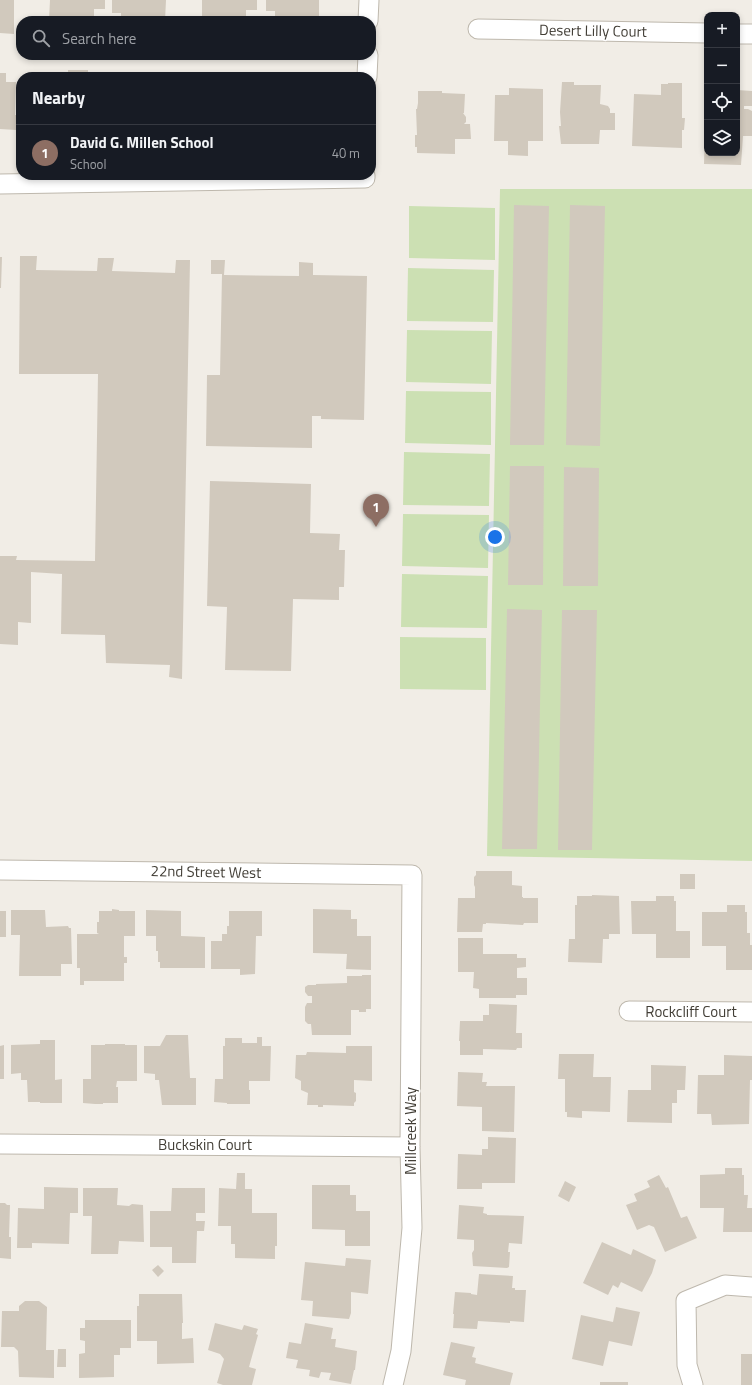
<!DOCTYPE html>
<html lang="en">
<head>
<meta charset="utf-8">
<style>
	:root { --surface:#171b24; --page:#20242c; --text:#f1f3f6; --muted:#9ea1a6; --line:#363941; --accent:#1a73e8 }
	body { margin:0; font-family:"Titillium Web",sans-serif; background:var(--page); color:var(--text) }
	.controls { position:absolute; right:12px; top:12px; display:grid; overflow:hidden; border-radius:8px; box-shadow:0 2px 6px #0003 }
	.controls button { width:36px; height:36px; display:grid; place-items:center; padding:0; border:0; border-bottom:1px solid var(--line); background:var(--surface); color:var(--text); font:20px sans-serif }
	.you { position:absolute; left:495px; top:537px; width:14px; height:14px; margin:-10px; border:3px solid #fff; border-radius:50%; background:#1a73e8; box-shadow:0 0 0 6px #1a73e833 }
	.badge { display:grid; place-items:center; width:26px; height:26px; border-radius:50%; background:var(--accent); color:#fff; font-size:13px; font-weight:700 }
	.pin { position:absolute; translate:-50% -33px; filter:drop-shadow(0 1px 2px #0008) }
	.pin::after { content:''; position:absolute; top:21px; width:14px; height:12px; background:inherit; clip-path:polygon(0 0,100% 0,50% 100%) }
	.list { margin:0; padding:0; list-style:none }
	h2 { display:flex; justify-content:space-between; align-items:center; height:52px; margin:0; padding:0 16px; font-size:17px }
	h2 small { font-size:13px; font-weight:400; color:var(--muted) }
	.list li { display:grid; grid-template-columns:26px 1fr auto; gap:12px; align-items:center; box-sizing:border-box; height:56px; padding:0 16px; border-top:1px solid var(--line) }
	.list b { display:block; font-size:15px; white-space:nowrap }
	.list p { margin:0; font-size:13px; white-space:nowrap; color:var(--muted) }
	.list em { font-size:13px; font-style:normal; color:var(--muted) }
	.icon { flex:none; width:22px; height:22px; fill:none; stroke:currentColor; stroke-width:2; stroke-linecap:round; stroke-linejoin:round }
	.map { position:relative; flex:none; width:752px; height:1385px; overflow:hidden }
	.search { position:absolute; background:var(--surface); box-shadow:0 2px 6px #0003; left:16px; top:16px; width:360px; height:44px; display:flex; align-items:center; gap:10px; box-sizing:border-box; padding:0 14px; border-radius:16px; color:var(--muted); font-size:15px }
	.panel { position:absolute; background:var(--surface); box-shadow:0 2px 6px #0003; left:16px; top:72px; width:360px; height:108px; border-radius:16px }
	.map>svg:first-child { display:block }
</style>
</head>
<body>
<div class="map">
<svg width="752" height="1385" viewBox="0 0 752 1385">
	<rect width="100%" height="100%" fill="#f1ede6"/>
	<path fill="#cce0b3" d="M500,189H752V861L487,856Z
		M409,206L495,208V260L409,258Z
		M408,268L494,270L493,322L407,321Z
		M407,330L492,331L491,384L406,382Z
		M406,391L491,392V445L405,443Z
		M404,452L490,454L489,506L403,505Z
		M403,514L489,515L488,568L402,566Z
		M402,574L488,576L487,628L401,627Z
		M400,637L486,638V690L400,689Z"/>
	<path fill="#d1c9bd" d="M0,0H14V34L0,33Z
		M50,0H105V9H94V21H49Z
		M112,0H166L165,21H121V13H112Z
		M202,0H257V10H246V21H202Z
		M266,0H319V21H275V11H266Z
		M68,70H88V77H68Z
		M0,73H6V82H16L15,115H19V124H16V130L0,129Z
		M562,82H574V85H601L600,104L608,106L610,109V113H615V130H600L599,144H561L559,126H561L560,112Z
		M668,83H682V118H685L684,130H682V148L632,146L634,94L661,95V84H668Z
		M509,88L543,89V141H528V156L508,155V141H494L495,95H509Z
		M706,88H707V153H737V90L752,91V106H744V109H748L752,111V136H743L741,165L704,164Z
		M418,91H442V93L465,94L464,113H463L466,117V122L464,124H470L471,139H455V154L417,153V147H415V135H417L416,109H417L418,103Z
		M514,205L549,206L544,445H510Z
		M570,205L605,206L600,446L566,445Z
		M20,256H37L36,270L97,271L98,258H114L112,271L175,273L176,260H190L182,679L169,677L170,665L106,663L105,635L61,634L62,574L31,572V623L18,622V645L0,644V556H17L16,560L95,561L98,374H19Z
		M0,257H2L1,288H0Z
		M211,260H225L224,275L299,276V262L313,263V275L367,276L364,420L321,419V416H312V448L206,446L207,375H220L222,274H211Z
		M510,466H544L543,585H508Z
		M564,467L599,468L598,586H563Z
		M210,481L311,484L310,533L340,534L339,550H345L344,587H339V600L293,599L291,671L225,670L227,607L207,606Z
		M507,609L542,610L537,849H502Z
		M562,610H597L592,850H558Z
		M476,871H512V885L522,886V897H523V898H538V923H524L523,925L486,923V924H483L482,932H457L458,898H475V887L474,885V877L476,875Z
		M680,874H695V889H680Z
		M592,895L619,896L620,934H609V939H603L602,963L568,962L569,939H575V905H577V896H592Z
		M656,896H674V901H676V931H690V958H656V934H632L631,901H656Z
		M727,905H745V912H747V933H750V945H752V970H726V946H702V912H727Z
		M112,909L119,910V911H135V936H124V957H127V963H124V981H84V985H80V968H77V934H99L97,933V922H99V911H112Z
		M313,909L351,910V919H357V936H371V970L346,969L347,954L313,953Z
		M11,910H45L46,927L68,926L69,928H71L72,964H61V976H19L20,935H11Z
		M146,910L181,911V936L205,937V968H160V962H158V951H156V936H146Z
		M0,911H6V937H0Z
		M229,911H262V936H256L255,974L240,975V969H211V941H222V934H227V926H229Z
		M458,938H483V954H517V958H526V967L517,968V978H527V995H516V998H479V989L473,988L474,972H458Z
		M362,975H371V1009H366V1012H359V1010H351V1035H312L311,1024H308L305,1021V1007L307,1003H312V996H308L305,992V987L308,985H316V984L347,983V976H362Z
		M489,1004L517,1005L516,1033H522V1048H517L516,1050L483,1049V1055H460V1041H459L460,1021H483V1015H489Z
		M166,1035H188L190,1078H196V1105H162L159,1080H155V1074L144,1073V1046H160Z
		M257,1037H262V1046H271L270,1081H249V1090H250V1104H227V1103L214,1102L215,1079H223V1046H225V1038H242V1043H257Z
		M40,1040H55V1080L62,1079V1103H40V1102H28L27,1080H21V1073L11,1074V1045L40,1044Z
		M105,1044H125V1045H137V1081H117L116,1087H118V1103H103V1104H95L83,1103V1079H91V1045H105Z
		M4,1045V1079H0V1046Z
		M346,1046H372V1081L354,1080V1092L356,1093V1101L354,1103V1106L323,1105V1107H318V1105H307L308,1093L301,1090V1081L295,1078L296,1055H306L307,1052L346,1053Z
		M559,1054H594L593,1077H611L610,1112L582,1111V1118L567,1117V1112H565V1079H558Z
		M724,1055L752,1056V1080H750L749,1124L712,1125L711,1114H697L698,1075H724Z
		M651,1065L686,1066L685,1090H677V1103H672V1123L627,1122L628,1090H651Z
		M458,1072L483,1073L482,1082H487L486,1086H515L514,1132L482,1131V1107L457,1106Z
		M488,1137L516,1138L515,1183H482V1189H457L458,1154L482,1155V1149H488Z
		M725,1168H742V1175H744V1195H748L747,1208H752V1232H723L724,1208H700V1175L725,1174Z
		M237,1173H245V1189H252V1213H277V1246H275V1259L235,1258V1244H231V1226H218L219,1188L236,1189Z
		M659,1175L666,1188L668,1187L681,1218L687,1216L697,1238L665,1252L654,1227L649,1225L637,1230L626,1205L637,1201L634,1194L650,1187L647,1181Z
		M565,1181L576,1187L569,1202L558,1196Z
		M312,1185H350V1195H356V1211H370V1246H345V1230L312,1229Z
		M44,1187L78,1188V1213H70L69,1244L32,1243V1248H17L18,1208L44,1209Z
		M83,1188H118L117,1205L129,1206L132,1204L143,1205L144,1242L119,1241L118,1254H91L92,1216H83Z
		M172,1188H205V1213H196V1221H205L204,1231H197L196,1263H172V1247H150V1211H171Z
		M0,1203H5L7,1205H10L9,1237H11V1259L0,1258Z
		M459,1205L484,1207L483,1213L487,1214V1215L524,1216L522,1244L509,1243L508,1252H510L509,1267L507,1268L473,1266L472,1253L474,1250V1240L457,1239Z
		M602,1242L631,1255L633,1249L656,1260L652,1273L642,1292L621,1282L618,1288L613,1285L608,1295L583,1283Z
		M346,1258L371,1260L368,1294L351,1292V1313L349,1319L312,1316L313,1301L301,1300L305,1262L345,1266Z
		M158,1265L164,1271L158,1277L152,1270Z
		M479,1274L513,1276L512,1288H515V1290H526L524,1322L510,1321V1323L478,1321L477,1329L453,1328L454,1314H453L455,1292L471,1293V1294L477,1295Z
		M139,1294H182L183,1323H182V1339L193,1338L194,1363L157,1364V1341H137V1306H139Z
		M25,1301H39L47,1307L46,1350H54V1378L19,1377L18,1351L14,1347H1L2,1311H19V1306Z
		M616,1307L640,1312L632,1346L609,1341L603,1366L572,1359L581,1315L613,1322Z
		M85,1320H131V1348H120V1355H114V1377L79,1378V1354L85,1353V1341L80,1340V1328H85Z
		M215,1323L242,1330L244,1325L258,1329L256,1334L258,1335L249,1367L256,1369L252,1385H223L217,1383L224,1359L220,1354L208,1350Z
		M305,1323L333,1328L331,1339H336L335,1347L357,1351L355,1370H354L351,1384L329,1380L331,1373L321,1372L319,1378L309,1376L310,1370L296,1368L298,1360L286,1358L289,1342L301,1344Z
		M451,1342L475,1347L472,1357L476,1358L475,1363L513,1373L510,1385H465L466,1380L443,1375Z
		M58,1349H66V1367H57Z
		M741,1354H752V1385H741Z
		M600,1382H628V1385H600Z"/>
	<g fill="none" stroke-linecap="round" stroke-linejoin="round">
		<g stroke="#beb8ad" stroke-width="21">
			<path id="minor" d="M368,21L369,0
				M478,29L707,33
				M737,34H752
				M367,77L368,55
				M0,184L365,178V175
				M0,870L412,875L410,1147L412,1228L401,1351L393,1385
				M629,1011L752,1012
				M0,1144L410,1147
				M693,1385L687,1365L686,1301L725,1285L752,1287"/>
		</g>
		<use href="#minor" stroke="#fff" stroke-width="19"/>
	</g>
	<g text-anchor="middle" stroke-width="3" stroke-linejoin="round" paint-order="stroke">
		<g font-size="15" fill="#423e36" stroke="#fff">
			<text transform="translate(593 31) rotate(1)" y="5">Desert Lilly Court</text>
			<text transform="translate(206 872) rotate(1)" y="5">22nd Street West</text>
			<text x="691" y="1017">Rockcliff Court</text>
			<text transform="translate(411 1131) rotate(-90)" y="5">Millcreek Way</text>
			<text x="205" y="1150">Buckskin Court</text>
		</g>
	</g>
</svg>
<div class="controls">
<button>+</button>
<button>−</button>
<button><svg class="icon" aria-label="locate" viewBox="0 0 24 24"><circle cx="12" cy="12" r="6"/><path d="M12 2v4M12 18v4M2 12h4M18 12h4"/></svg></button>
<button><svg class="icon" aria-label="layers" viewBox="0 0 24 24"><path d="M12 4l9 5-9 5-9-5zM3 14l9 5 9-5"/></svg></button>
</div>
<div class="you"></div>
<div class="pin badge" style="left:376px;top:527px;background:#8d6e63">1</div>
<div class="search"><svg class="icon" aria-label="search" viewBox="0 0 24 24"><circle cx="10" cy="10" r="6"/><path d="M15 15l6 6"/></svg>Search here</div>
<section class="panel">
<h2>Nearby<small></small></h2>
<ul class="list">
<li><span class="badge" style="background:#8d6e63">1</span><div><b>David G. Millen School</b><p>School</p></div><em>40 m</em></li>
</ul>
</section>
</div>
</body>
</html>
